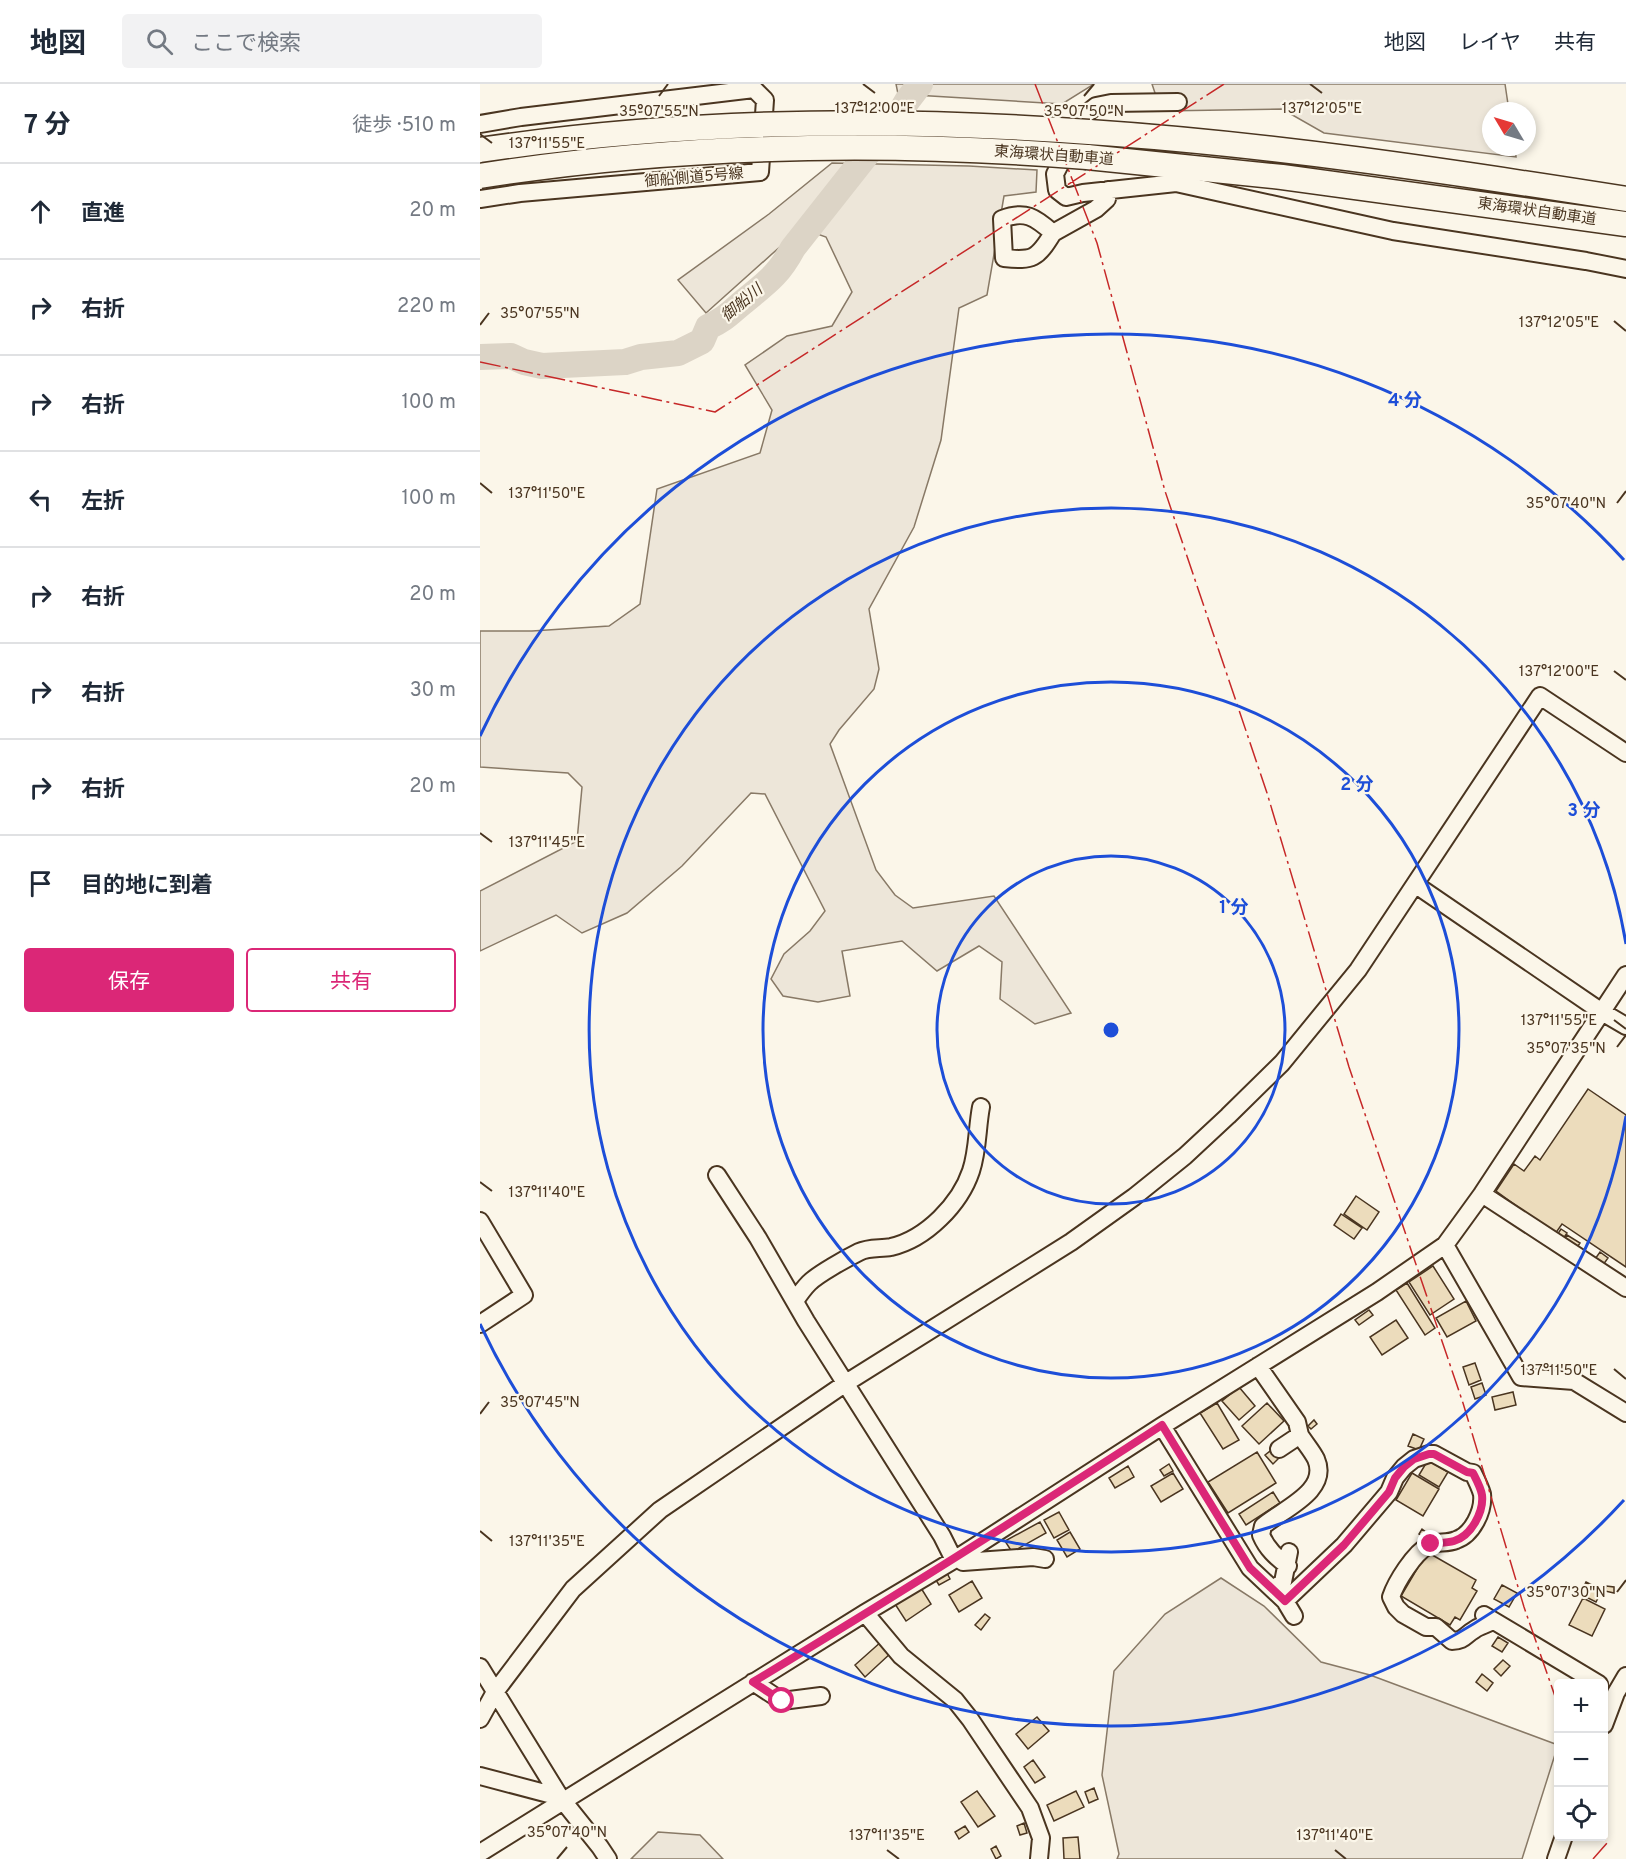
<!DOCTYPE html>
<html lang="ja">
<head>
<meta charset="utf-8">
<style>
	:root { --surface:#fff; --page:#f2f2f3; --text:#1f2937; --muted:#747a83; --line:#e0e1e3; --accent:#db2777 }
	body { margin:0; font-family:Overpass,"Noto Sans JP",sans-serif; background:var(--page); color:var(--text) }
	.controls { position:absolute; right:18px; bottom:18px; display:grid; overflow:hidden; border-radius:6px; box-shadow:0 3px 9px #0003 }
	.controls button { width:54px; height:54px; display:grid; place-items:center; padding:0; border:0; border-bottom:2px solid var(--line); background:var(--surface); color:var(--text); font:30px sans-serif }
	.compass { position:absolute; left:1002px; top:18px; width:54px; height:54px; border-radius:50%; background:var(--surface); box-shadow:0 3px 9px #0003; rotate:308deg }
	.stop { position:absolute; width:18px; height:18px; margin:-14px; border:4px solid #db2777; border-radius:50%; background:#fff }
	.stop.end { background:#db2777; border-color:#fff; box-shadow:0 2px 6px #0008 }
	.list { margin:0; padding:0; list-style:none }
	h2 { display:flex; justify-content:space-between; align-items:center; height:78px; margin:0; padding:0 24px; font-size:26px }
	h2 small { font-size:20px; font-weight:400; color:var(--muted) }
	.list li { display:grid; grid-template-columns:39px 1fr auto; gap:18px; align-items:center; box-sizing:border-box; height:96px; padding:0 24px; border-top:2px solid var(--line) }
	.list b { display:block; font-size:22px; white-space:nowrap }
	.list em { font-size:20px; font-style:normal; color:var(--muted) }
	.actions { display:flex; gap:12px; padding:18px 24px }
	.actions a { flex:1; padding:14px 0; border:2px solid var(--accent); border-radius:6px; text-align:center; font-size:21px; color:var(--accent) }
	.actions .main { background:var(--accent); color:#fff }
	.icon { flex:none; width:33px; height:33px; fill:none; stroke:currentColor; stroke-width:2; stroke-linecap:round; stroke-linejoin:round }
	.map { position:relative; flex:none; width:1146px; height:1775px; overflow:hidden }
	header { display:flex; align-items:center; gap:36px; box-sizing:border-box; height:84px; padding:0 30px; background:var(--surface); border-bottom:2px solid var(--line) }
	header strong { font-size:28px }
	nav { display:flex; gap:33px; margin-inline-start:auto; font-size:21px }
	.search { width:420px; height:54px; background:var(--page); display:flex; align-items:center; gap:15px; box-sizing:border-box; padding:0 21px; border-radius:6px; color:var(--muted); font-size:22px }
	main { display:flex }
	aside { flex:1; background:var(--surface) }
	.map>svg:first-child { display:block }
</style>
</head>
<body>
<header>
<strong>地図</strong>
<div class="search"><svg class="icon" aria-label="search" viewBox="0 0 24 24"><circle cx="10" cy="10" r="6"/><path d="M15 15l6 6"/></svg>ここで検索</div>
<nav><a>地図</a><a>レイヤ</a><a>共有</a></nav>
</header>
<main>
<aside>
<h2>7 分<small>徒歩 · 510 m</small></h2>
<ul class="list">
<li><svg class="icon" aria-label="ahead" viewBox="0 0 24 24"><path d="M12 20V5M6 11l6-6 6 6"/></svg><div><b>直進</b></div><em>20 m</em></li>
<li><svg class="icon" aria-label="right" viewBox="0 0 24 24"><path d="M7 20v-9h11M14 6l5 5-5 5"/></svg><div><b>右折</b></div><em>220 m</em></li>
<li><svg class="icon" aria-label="right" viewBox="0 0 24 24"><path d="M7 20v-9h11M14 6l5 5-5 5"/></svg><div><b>右折</b></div><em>100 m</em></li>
<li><svg class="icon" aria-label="left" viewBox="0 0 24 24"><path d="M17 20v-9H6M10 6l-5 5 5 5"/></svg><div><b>左折</b></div><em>100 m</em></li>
<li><svg class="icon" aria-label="right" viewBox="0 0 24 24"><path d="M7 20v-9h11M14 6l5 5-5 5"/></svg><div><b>右折</b></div><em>20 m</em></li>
<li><svg class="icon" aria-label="right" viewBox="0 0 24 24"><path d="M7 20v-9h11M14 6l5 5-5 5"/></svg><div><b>右折</b></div><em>30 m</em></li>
<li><svg class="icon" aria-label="right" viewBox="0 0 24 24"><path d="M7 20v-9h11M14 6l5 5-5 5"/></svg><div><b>右折</b></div><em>20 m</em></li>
<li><svg class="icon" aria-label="arrive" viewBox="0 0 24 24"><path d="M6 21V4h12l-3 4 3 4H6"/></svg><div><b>目的地に到着</b></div></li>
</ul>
<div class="actions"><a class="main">保存</a><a>共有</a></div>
</aside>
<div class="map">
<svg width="1146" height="1775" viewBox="0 0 1146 1775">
	<rect width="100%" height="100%" fill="#fbf6e9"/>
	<path fill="#ede6d9" stroke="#887966" stroke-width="1.5" d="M416,0H614L582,20L418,10Z
		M672,0H1025L1029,27H1011V63H1035L1036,73L844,49L802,25L681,27Z
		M352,79L489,82L557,86L556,108L524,112L507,211L479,224L461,356L434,443L389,525L399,585L394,605L359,646L350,660L396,786L415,811L433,824L514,812L591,929L555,940L520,915L522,878L499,862L457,887L422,857L362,867L370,912L338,918L303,912L291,895L304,870L330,847L345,827L285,710L271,709L202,782L147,829L102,849L76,831L0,867V807L97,757L102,703L88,689L0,683V547H52L129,542L160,520L177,405L280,369L292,326L265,281L307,252L352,242L372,208L346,153L321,144L226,229L198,196L289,130Z
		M741,1494L784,1522L841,1578L890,1591L1078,1661L1042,1775H637L639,1770L622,1691L634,1587L685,1530Z
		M178,1748L220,1751L243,1775H151Z"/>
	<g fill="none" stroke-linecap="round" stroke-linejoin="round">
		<path stroke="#dcd4c6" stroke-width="26" d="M0,273L31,272L44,278L62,282L145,278L161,273L198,269L222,257L228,243C244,236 250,229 262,219C286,199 298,192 313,164L388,69L405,55L427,17L440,0"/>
	</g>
	<path fill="#ecdcbc" stroke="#4a3520" stroke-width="1.5" d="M1108,1005L1146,1031V1183L1082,1140L1075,1150L1016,1107L1034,1080L1044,1087L1055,1072L1060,1076Z
		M876,1112L899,1128L887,1146L864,1130Z
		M861,1130L882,1144L874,1155L854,1141Z
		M1081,1145L1087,1149L1083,1155L1077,1151Z
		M1087,1151L1100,1159L1096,1165L1084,1156Z
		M1120,1168L1128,1174L1123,1181L1115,1175Z
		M953,1182L974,1215L950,1231L929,1198Z
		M927,1199L955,1244L945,1251L916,1206Z
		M986,1217L996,1237L967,1253L956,1234Z
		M889,1226L893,1231L879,1241L875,1236Z
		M916,1236L928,1254L902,1271L890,1253Z
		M995,1279L1001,1296L989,1301L983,1283Z
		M1002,1299L1006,1311L995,1315L991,1303Z
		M759,1303L775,1322L759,1336L742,1317Z
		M1033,1308L1036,1321L1015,1326L1012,1313Z
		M737,1319L759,1356L743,1365L720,1329Z
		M787,1319L804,1337L779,1360L762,1342Z
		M834,1336L837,1340L831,1345L828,1342Z
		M933,1350L944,1355L939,1366L928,1362Z
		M794,1364L801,1372L793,1380L785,1371Z
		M777,1368L796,1399L748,1429L728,1398Z
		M948,1376L968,1388L959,1403L939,1391Z
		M689,1380L693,1387L684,1392L680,1386Z
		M648,1382L654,1393L635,1404L629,1394Z
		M693,1389L703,1405L681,1418L671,1402Z
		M932,1389L959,1405L943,1432L916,1416Z
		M793,1408L800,1419L766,1441L759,1430Z
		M579,1428L589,1446L574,1454L564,1436Z
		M560,1438L566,1449L532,1468L525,1457Z
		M942,1445L947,1449L944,1453L939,1450Z
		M590,1448L600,1465L587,1473L577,1456Z
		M947,1468L996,1496L992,1504L997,1507L980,1536L975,1533L970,1541L921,1512Z
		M466,1487L470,1495L459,1501L454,1493Z
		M492,1497L502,1514L479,1528L469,1511Z
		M1106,1498L1122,1506L1116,1518L1100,1510Z
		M1022,1501L1037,1509L1029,1523L1014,1515Z
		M1126,1502L1134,1503V1509L1125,1507Z
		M441,1504L451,1520L426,1537L415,1520Z
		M1103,1514L1125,1525L1112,1552L1089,1541Z
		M505,1530L510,1534L501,1546L495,1541Z
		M1018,1553L1028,1559L1022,1568L1012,1562Z
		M402,1557L412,1568L385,1593L375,1581Z
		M1023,1576L1030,1582L1021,1592L1014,1585Z
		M1002,1590L1013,1599L1007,1607L996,1598Z
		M557,1633L569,1647L548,1665L536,1650Z
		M553,1676L565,1693L555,1699L544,1683Z
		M614,1704L618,1715L609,1719L605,1708Z
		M497,1707L515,1732L498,1743L481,1718Z
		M596,1707L604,1723L574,1737L567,1721Z
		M544,1739L547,1749L540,1751L537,1742Z
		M485,1742L489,1748L479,1755L475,1748Z
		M598,1753L600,1775H584L583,1754Z
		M516,1762L521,1772L516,1775L511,1765Z"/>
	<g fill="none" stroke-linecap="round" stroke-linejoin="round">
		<g stroke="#4a3520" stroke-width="20">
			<path id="minor" d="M698,18L631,19L616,22L606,30L575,90L577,106L586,113L603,109L696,99L913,147L1106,177L1146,185
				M0,40L41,33L274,5L285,16L280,88L40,109L0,115
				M573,149C557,175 553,177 524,174L522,135C545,126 555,133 573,149L616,125L627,115L628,106
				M936,801L1122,928L1146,942
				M237,1091L278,1154L326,1237L462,1452L474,1476
				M1002,1110L1146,1204
				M0,1137L44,1211L0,1240
				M965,1161L1041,1293L1094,1297L1146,1329
				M315,1217C319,1211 323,1205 329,1199C338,1190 367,1174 379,1168C389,1163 400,1165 411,1163C446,1155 480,1120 491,1087C498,1066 497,1044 501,1023
				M778,1282L817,1338L820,1351L799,1365
				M682,1342L770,1484L805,1517L814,1532
				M477,1474L483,1478L553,1473L565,1475
				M808,1482C796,1473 787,1465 781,1451L783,1442C803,1425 850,1407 836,1375C832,1367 825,1359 820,1351
				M793,1505L803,1498L809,1468
				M805,1517L864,1461L909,1408L915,1394L924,1383L934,1375L949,1370H954L987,1388L993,1389C996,1395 1000,1403 1002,1410C1004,1427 992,1451 976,1456C967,1460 957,1457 949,1461C934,1469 916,1498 911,1513L916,1523L923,1530L946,1543H956L972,1557C984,1557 985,1551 994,1546C999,1542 1006,1541 1012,1537
				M385,1529L421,1572L475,1616L490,1635L550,1724L561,1754L559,1775
				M1004,1531L1119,1600
				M0,1583L80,1713
				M273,1598L302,1617L341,1612
				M0,1635L15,1608L93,1505L180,1426L366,1299L591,1158L654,1113L705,1072L748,1032L802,979L878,886L1060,612L1146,669
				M1124,1641L1136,1609L1146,1592
				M0,1692L80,1713L120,1763L128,1775
				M0,1769L385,1529L474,1476L682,1342L897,1208L965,1161L1002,1110L1146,891
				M1076,1775L1084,1752"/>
		</g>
		<g stroke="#4a3520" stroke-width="27">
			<path id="highway" d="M609,48C789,60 968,87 1146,115
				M607,73L802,93L1146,140"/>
		</g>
		<use href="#minor" stroke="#fbf6e9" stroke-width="16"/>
		<use href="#highway" stroke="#fbf6e9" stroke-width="24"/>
		<g stroke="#4a3520" stroke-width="27" stroke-linecap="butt">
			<path id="highway-bridge" d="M0,66C202,36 406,33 609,48
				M0,92C201,60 405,57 607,73"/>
		</g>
		<use href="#highway-bridge" stroke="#fbf6e9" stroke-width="24"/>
		<path stroke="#c62828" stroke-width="1.5" stroke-dasharray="21 4.5 3 4.5" stroke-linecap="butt" d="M555,0L617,159L685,407L787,709L869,983L983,1319L1044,1523L1078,1621
			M0,278L235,328L744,0
			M1113,1775L1127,1759L1124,1749"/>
	</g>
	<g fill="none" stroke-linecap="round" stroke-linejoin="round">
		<path stroke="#db2777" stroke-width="8" d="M302,1617L273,1598C411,1515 547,1429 682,1341L770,1484L805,1517L864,1461L909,1408L915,1394L924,1383L934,1375L949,1370H954L987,1388L993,1389C996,1395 1001,1404 1002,1411C1004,1428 991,1452 974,1457C967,1459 958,1459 951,1460"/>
	</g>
	<path fill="none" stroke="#4a3520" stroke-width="2" d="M383,0L395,9M830,0L842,9M179,12L188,0M604,12L614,0M0,50L12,59M1134,237L1146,247M0,241L9,229M0,399L12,409M1137,419L1146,407M1134,587L1146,596M0,749L12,758M1134,936L1146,945M1137,963L1146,951M0,1098L12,1107M1134,1285L1146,1295M0,1330L9,1318M0,1447L12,1457M1137,1508L1146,1496M407,1766L419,1775M855,1766L866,1775M77,1775L87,1763"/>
	<g fill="none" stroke="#1d4ed8" stroke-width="3">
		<circle cx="631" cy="946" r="174"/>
		<circle cx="631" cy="946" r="348"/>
		<path d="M1146 1032A522 522 0 1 1 1146 860"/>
		<path d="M1144 1416A696 696 0 0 1 0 1240M0 652A696 696 0 0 1 1144 476"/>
	</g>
	<g text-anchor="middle" stroke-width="4.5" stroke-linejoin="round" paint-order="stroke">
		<g font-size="15" fill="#4a3520" stroke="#fbf6e9">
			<text transform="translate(574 71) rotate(4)" y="5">東海環状自動車道</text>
			<text transform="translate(214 93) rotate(-5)" y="5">御船側道5号線</text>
			<text transform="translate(1057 127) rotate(8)" y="5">東海環状自動車道</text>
		</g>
		<g font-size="16" font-style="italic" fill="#4a3520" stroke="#fbf6e9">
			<text transform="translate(261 218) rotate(-40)" y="6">御船川</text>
		</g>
	</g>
	<g font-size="15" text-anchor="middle" fill="#4a3520" stroke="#fbf6e9" stroke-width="4.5" stroke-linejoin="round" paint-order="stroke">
		<text x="395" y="29">137°12'00"E</text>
		<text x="842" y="29">137°12'05"E</text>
		<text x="179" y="32">35°07'55"N</text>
		<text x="604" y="32">35°07'50"N</text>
		<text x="67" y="64">137°11'55"E</text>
		<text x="60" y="234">35°07'55"N</text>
		<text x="1079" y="243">137°12'05"E</text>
		<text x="67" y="414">137°11'50"E</text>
		<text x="1086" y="424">35°07'40"N</text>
		<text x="1079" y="592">137°12'00"E</text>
		<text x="67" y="763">137°11'45"E</text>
		<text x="1079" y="941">137°11'55"E</text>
		<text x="1086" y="969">35°07'35"N</text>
		<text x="67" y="1113">137°11'40"E</text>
		<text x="1079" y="1291">137°11'50"E</text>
		<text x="60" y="1323">35°07'45"N</text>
		<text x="67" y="1462">137°11'35"E</text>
		<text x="1086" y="1513">35°07'30"N</text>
		<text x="87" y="1753">35°07'40"N</text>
		<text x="407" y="1756">137°11'35"E</text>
		<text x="855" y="1756">137°11'40"E</text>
	</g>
	<circle cx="631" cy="946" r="9" fill="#1d4ed8" stroke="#fbf6e9" stroke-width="3"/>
	<g font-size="18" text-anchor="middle" font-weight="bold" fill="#1d4ed8" stroke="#fbf6e9" stroke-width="4.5" stroke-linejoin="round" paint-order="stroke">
		<text x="925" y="322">4 分</text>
		<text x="877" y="706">2 分</text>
		<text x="1104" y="732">3 分</text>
		<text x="754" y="829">1 分</text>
	</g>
</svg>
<div class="controls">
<button>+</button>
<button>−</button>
<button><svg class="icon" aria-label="locate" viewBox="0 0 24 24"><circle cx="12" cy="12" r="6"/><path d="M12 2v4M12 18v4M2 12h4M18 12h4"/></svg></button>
</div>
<svg class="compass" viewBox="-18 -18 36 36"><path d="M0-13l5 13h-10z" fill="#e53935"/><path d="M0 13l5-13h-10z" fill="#747a83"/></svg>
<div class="stop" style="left:302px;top:1617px"></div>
<div class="stop end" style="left:951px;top:1460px"></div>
</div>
</main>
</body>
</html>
